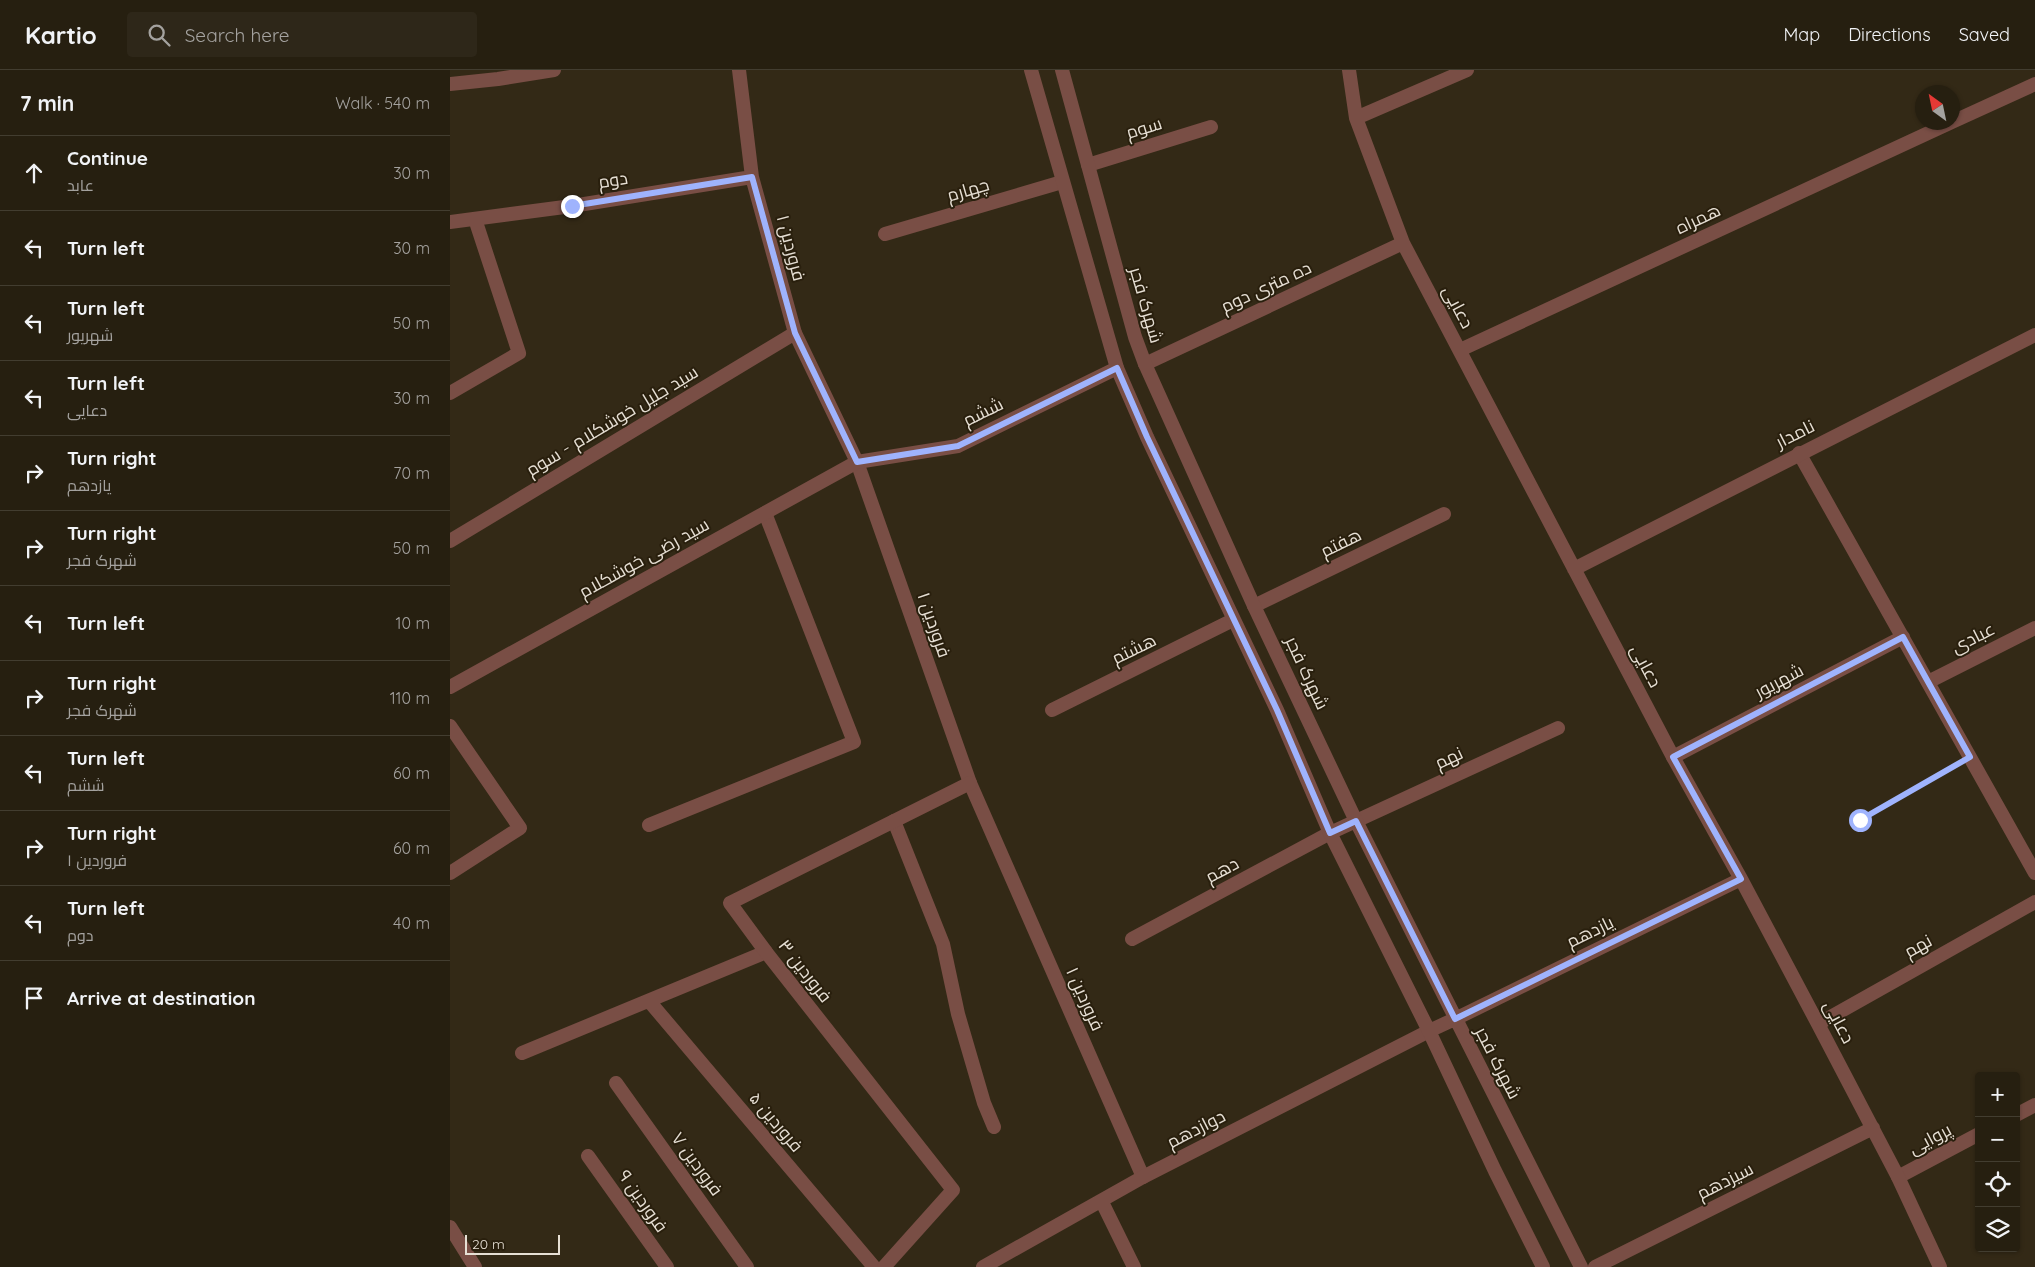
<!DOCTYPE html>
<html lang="en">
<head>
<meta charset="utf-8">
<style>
	:root { --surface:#261f10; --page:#2e2719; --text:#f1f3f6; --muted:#a4a29f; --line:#423d30 }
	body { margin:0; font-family:Quicksand,Cairo,sans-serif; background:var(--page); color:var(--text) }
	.controls { position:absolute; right:15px; bottom:15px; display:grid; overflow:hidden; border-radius:5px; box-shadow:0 1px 4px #0004 }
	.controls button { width:45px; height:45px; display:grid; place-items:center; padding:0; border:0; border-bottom:1px solid var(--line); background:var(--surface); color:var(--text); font:25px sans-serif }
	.compass { position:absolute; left:1465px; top:15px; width:45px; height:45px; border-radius:50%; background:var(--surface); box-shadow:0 1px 4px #0004; rotate:327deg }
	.scale { position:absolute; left:15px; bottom:12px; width:95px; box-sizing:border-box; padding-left:5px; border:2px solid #e6dfd4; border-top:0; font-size:14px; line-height:18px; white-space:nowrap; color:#e6dfd4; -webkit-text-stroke:4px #291f0d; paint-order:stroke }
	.stop { position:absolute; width:15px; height:15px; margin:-11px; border:4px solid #9fb3fd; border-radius:50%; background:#fff }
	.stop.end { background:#9fb3fd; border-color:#fff; box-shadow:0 1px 5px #0008 }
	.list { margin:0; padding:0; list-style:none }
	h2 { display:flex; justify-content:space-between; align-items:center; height:65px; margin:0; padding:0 20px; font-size:21px }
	h2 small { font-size:16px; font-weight:400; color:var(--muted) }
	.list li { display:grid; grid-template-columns:32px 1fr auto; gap:15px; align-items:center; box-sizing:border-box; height:75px; padding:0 20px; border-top:1px solid var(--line) }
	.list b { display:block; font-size:19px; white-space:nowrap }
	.list p { margin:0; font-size:16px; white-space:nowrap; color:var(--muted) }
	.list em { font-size:16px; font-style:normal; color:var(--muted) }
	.icon { flex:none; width:28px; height:28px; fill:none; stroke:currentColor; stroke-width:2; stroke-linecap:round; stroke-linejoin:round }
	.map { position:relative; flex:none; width:1585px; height:1197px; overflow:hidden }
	header { display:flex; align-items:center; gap:30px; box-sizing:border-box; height:70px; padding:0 25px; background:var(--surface); border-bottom:1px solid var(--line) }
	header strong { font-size:24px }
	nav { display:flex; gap:28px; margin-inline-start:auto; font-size:18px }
	.search { width:350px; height:45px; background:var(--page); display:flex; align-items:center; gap:12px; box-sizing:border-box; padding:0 18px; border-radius:5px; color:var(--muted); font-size:19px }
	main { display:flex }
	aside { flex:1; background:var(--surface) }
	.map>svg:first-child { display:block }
</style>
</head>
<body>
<header>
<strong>Kartio</strong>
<div class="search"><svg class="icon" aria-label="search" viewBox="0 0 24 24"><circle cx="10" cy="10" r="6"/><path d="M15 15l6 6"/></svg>Search here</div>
<nav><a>Map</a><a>Directions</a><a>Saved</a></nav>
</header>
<main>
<aside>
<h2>7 min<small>Walk · 540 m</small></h2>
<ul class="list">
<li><svg class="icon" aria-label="ahead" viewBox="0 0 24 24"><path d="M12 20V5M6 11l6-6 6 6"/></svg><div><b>Continue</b><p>عابد</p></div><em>30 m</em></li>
<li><svg class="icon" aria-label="left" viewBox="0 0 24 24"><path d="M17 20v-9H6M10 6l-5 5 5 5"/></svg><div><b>Turn left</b></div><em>30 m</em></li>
<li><svg class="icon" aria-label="left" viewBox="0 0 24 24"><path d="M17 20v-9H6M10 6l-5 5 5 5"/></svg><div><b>Turn left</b><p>شهریور</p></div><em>50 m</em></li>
<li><svg class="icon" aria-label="left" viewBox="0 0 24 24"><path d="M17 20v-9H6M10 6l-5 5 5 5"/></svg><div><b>Turn left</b><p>دعایی</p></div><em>30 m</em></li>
<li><svg class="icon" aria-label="right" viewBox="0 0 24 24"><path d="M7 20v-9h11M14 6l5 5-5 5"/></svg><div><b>Turn right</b><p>یازدهم</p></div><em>70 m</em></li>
<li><svg class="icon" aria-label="right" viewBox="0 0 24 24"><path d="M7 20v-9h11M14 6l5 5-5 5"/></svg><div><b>Turn right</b><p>شهرک فجر</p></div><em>50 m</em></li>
<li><svg class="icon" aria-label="left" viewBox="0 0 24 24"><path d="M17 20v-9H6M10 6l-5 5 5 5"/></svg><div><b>Turn left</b></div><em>10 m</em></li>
<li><svg class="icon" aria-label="right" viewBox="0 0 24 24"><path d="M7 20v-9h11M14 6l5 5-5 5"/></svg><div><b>Turn right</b><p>شهرک فجر</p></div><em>110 m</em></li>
<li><svg class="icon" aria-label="left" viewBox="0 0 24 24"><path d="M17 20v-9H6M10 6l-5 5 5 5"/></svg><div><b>Turn left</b><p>ششم</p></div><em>60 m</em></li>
<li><svg class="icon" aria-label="right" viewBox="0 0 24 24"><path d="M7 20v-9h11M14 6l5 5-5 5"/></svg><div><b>Turn right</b><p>فروردین ۱</p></div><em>60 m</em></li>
<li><svg class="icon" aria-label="left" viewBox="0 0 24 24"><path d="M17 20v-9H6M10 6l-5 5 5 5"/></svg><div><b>Turn left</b><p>دوم</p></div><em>40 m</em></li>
<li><svg class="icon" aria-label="arrive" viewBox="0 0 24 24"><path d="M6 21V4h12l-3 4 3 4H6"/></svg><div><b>Arrive at destination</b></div></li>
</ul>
</aside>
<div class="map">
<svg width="1585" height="1197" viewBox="0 0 1585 1197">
	<rect width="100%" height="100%" fill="#332916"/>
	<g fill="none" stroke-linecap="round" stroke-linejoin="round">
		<path stroke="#877e6f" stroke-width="3" stroke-dasharray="4 4" stroke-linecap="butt" d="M1410,750L1501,698"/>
		<path stroke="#794e45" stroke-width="14" d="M638,95L761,57
			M435,164L612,112
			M1349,383L1585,803
			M407,392L520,713L693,1107
			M0,471L345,263
			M804,536L994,444
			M1478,612L1585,558
			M602,640L783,550
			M1223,687L1453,567
			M444,751L493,874L508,944L534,1033L544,1057
			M906,751L1108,658
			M199,755L404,672L315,443
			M682,869L880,763
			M199,931L424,1197
			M72,983L316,882
			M166,1013L297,1197
			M1566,1045L1585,1035
			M138,1086L217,1197
			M1448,1107L1529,1064"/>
		<path stroke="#794e45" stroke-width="14" d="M289,0L302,107L345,263L407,392
			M899,0L906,48L953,173L1223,687L1291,809L1368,954L1448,1107L1490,1197
			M0,14L48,9L104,0
			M906,48L1017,0
			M1502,52L1585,14
			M0,152L122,136L302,107
			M1010,280L1502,52
			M695,294L953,173
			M0,323L69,283L25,149
			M1124,499L1585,265
			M0,617L407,392L508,376L667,298
			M0,656L70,758L0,803
			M1005,949L1291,809
			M1368,954L1585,832
			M652,1132L684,1197
			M0,1157L25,1197
			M434,1197L503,1120L316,882L280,833L520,713
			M533,1197L693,1107L979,961
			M1145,1197L1423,1058"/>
		<path stroke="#794e45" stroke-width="14" d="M581,0L667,298L697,367L827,640L880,763L979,961L1045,1101L1093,1197
			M612,0L685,267L695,294L804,536L906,751L1131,1197
			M880,763L906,751
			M979,961L1005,949"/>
	</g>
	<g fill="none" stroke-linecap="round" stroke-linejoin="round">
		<path stroke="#9fb3fd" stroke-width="6" d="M122,136L302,107L345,263L407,392L508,376L667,298L697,367L827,640L880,763L906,751L1005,949L1291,809L1223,687L1453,567L1520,687L1410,750"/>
	</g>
	<g text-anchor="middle" stroke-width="4" stroke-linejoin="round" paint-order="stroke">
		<g font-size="18" fill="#e6dfd4" stroke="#291f0d">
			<text transform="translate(694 58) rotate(-17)" y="6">سوم</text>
			<text transform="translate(163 110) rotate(-9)" y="6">دوم</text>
			<text transform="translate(518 120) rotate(-16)" y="6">چهارم</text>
			<text transform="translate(1248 149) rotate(-25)" y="6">همراه</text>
			<text transform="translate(341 178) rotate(75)" y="6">فروردین ۱</text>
			<text transform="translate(816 217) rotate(-25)" y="6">ده متری دوم</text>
			<text transform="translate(696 235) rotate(74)" y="6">شهرک فجر</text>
			<text transform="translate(1008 237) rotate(62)" y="6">دعایی</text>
			<text transform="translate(533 342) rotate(-26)" y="6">ششم</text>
			<text transform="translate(162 351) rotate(-31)" y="6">سید جلیل خوشکلام - سوم</text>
			<text transform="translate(1345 364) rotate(-27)" y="6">نامدار</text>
			<text transform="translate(891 473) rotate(-26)" y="6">هفتم</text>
			<text transform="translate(194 488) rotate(-29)" y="6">سید رضی خوشکلام</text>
			<text transform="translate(484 555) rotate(71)" y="6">فروردین ۱</text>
			<text transform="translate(1523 568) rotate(-27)" y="6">عبادی</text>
			<text transform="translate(684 579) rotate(-26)" y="6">هشتم</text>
			<text transform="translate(1196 596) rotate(62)" y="6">دعایی</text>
			<text transform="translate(857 603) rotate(65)" y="6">شهرک فجر</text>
			<text transform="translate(1329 611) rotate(-28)" y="6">شهریور</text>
			<text transform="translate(999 688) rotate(-25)" y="6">نهم</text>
			<text transform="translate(772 800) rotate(-28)" y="6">دهم</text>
			<text transform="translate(1140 862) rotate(-26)" y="6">یازدهم</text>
			<text transform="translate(1468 876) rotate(-29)" y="6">نهم</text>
			<text transform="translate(355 901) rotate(52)" y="6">فروردین ۳</text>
			<text transform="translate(635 929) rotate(66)" y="6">فروردین ۱</text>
			<text transform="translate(1389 952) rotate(62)" y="6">دعایی</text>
			<text transform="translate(1048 993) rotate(63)" y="6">شهرک فجر</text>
			<text transform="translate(326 1052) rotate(50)" y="6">فروردین ۵</text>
			<text transform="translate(746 1059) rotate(-27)" y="6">دوازدهم</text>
			<text transform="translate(1480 1069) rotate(-28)" y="6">پروایی</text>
			<text transform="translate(247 1094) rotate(54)" y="6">فروردین ۷</text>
			<text transform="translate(1275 1111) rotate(-27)" y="6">سیزدهم</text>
			<text transform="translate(193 1131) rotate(55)" y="6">فروردین ۹</text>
		</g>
	</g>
</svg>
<div class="controls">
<button>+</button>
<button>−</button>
<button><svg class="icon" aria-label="locate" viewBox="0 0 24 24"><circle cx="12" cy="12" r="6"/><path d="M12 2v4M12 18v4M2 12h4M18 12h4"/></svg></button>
<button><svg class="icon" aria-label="layers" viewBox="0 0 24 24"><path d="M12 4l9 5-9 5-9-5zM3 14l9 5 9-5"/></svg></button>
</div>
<svg class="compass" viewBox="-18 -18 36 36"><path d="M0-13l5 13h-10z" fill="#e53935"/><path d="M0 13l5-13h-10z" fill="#a4a29f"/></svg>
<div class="scale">20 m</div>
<div class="stop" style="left:1410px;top:750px"></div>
<div class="stop end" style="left:122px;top:136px"></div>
</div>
</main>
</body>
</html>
